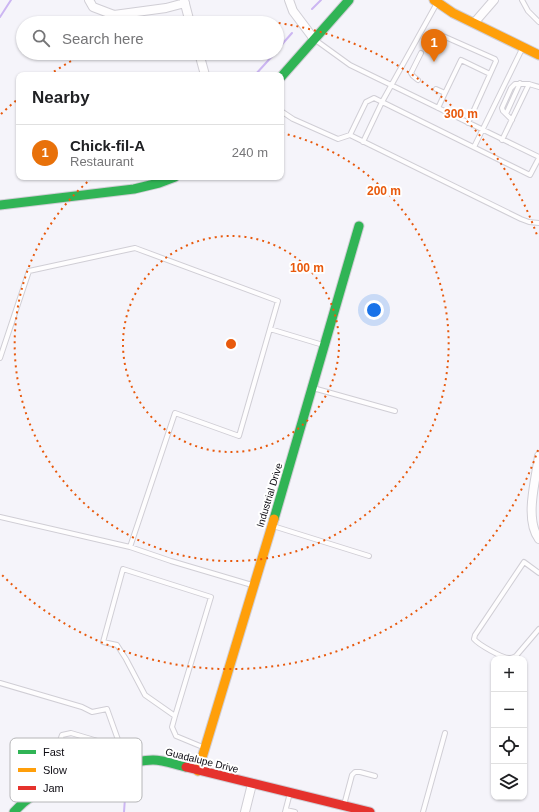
<!DOCTYPE html>
<html lang="en">
<head>
<meta charset="utf-8">
<style>
	:root { --surface:#fff; --page:#f2f2f2; --text:#202124; --muted:#757577; --line:#e0e0e0; --accent:#111827 }
	body { margin:0; font-family:Arial,sans-serif; background:var(--page); color:var(--text) }
	.controls { position:absolute; right:12px; bottom:12px; display:grid; overflow:hidden; border-radius:8px; box-shadow:0 1px 3px #0004 }
	.controls button { width:36px; height:36px; display:grid; place-items:center; padding:0; border:0; border-bottom:1px solid var(--line); background:var(--surface); color:var(--text); font:20px sans-serif }
	.you { position:absolute; left:374px; top:310px; width:14px; height:14px; margin:-10px; border:3px solid #fff; border-radius:50%; background:#1a73e8; box-shadow:0 0 0 6px #1a73e833 }
	.badge { display:grid; place-items:center; width:26px; height:26px; border-radius:50%; background:var(--accent); color:#fff; font-size:13px; font-weight:700 }
	.pin { position:absolute; translate:-50% -33px; filter:drop-shadow(0 1px 2px #0008) }
	.pin::after { content:''; position:absolute; top:21px; width:14px; height:12px; background:inherit; clip-path:polygon(0 0,100% 0,50% 100%) }
	.list { margin:0; padding:0; list-style:none }
	h2 { display:flex; justify-content:space-between; align-items:center; height:52px; margin:0; padding:0 16px; font-size:17px }
	h2 small { font-size:13px; font-weight:400; color:var(--muted) }
	.list li { display:grid; grid-template-columns:26px 1fr auto; gap:12px; align-items:center; box-sizing:border-box; height:56px; padding:0 16px; border-top:1px solid var(--line) }
	.list b { display:block; font-size:15px; white-space:nowrap }
	.list p { margin:0; font-size:13px; white-space:nowrap; color:var(--muted) }
	.list em { font-size:13px; font-style:normal; color:var(--muted) }
	.icon { flex:none; width:22px; height:22px; fill:none; stroke:currentColor; stroke-width:2; stroke-linecap:round; stroke-linejoin:round }
	.map { position:relative; flex:none; width:539px; height:812px; overflow:hidden }
	.search { position:absolute; background:var(--surface); box-shadow:0 1px 3px #0004; left:16px; top:16px; width:268px; height:44px; display:flex; align-items:center; gap:10px; box-sizing:border-box; padding:0 14px; border-radius:22px; color:var(--muted); font-size:15px }
	.panel { position:absolute; background:var(--surface); box-shadow:0 1px 3px #0004; left:16px; top:72px; width:268px; height:108px; border-radius:8px }
	.map>svg:first-child { display:block }
</style>
</head>
<body>
<div class="map">
<svg width="539" height="812" viewBox="0 0 539 812">
	<rect width="100%" height="100%" fill="#f5f4fa"/>
	<g fill="none" stroke-linecap="round" stroke-linejoin="round">
		<path stroke="#ccb6f2" stroke-width="2" d="M312,9L321,0
			M0,17L11,0
			M277,50L292,33
			M255,75L275,53
			M124,812L125,798"/>
		<g stroke="#d0ced5" stroke-width="6">
			<path id="lane" d="M522,0L528,11L539,22
				M428,37L430,33L434,32L495,59L496,61L468,123
				M314,39L350,65L539,157
				M418,80L413,76L411,73L421,53
				M436,89L445,93L438,108
				M445,93L461,60L490,74
				M281,111L293,119L338,139L350,135L521,219L529,222L539,223
				M506,114L520,83
				M512,120L503,111L502,108L511,88L515,84H529
				M350,135L366,102L374,98L530,175L539,158
				M502,140L529,84L539,87
				M363,142L382,102L437,3
				M474,147L523,47
				M270,329L323,345
				M0,358L29,271L135,248L278,301L239,436L175,413L130,547L171,561L252,585
				M313,388L395,411
				M0,517L130,547
				M273,526L369,556
				M539,573L524,562L475,635L474,639C478,644 503,659 510,658C513,658 514,657 516,656L539,629
				M0,683L82,707L92,712L107,709L126,762
				M175,716L145,695L126,659L117,645L103,642L123,569L211,597L175,716L172,727L176,736L205,748
				M49,785L58,746L62,735L71,733L101,742L126,763
				M344,805L352,775L355,772H360L375,776
				M286,810L295,812
				M285,812L290,793
				M423,812L445,733"/>
		</g>
		<g stroke="#d0ced5" stroke-width="10">
			<path id="street" d="M89,0L93,7L114,15L166,8L185,3
				M184,0L190,23
				M289,0L293,11L314,39
				M474,23L494,0
				M199,53L205,75
				M539,456C536,479 524,519 539,539
				M245,812L252,784"/>
		</g>
		<g stroke="#d0ced5" stroke-width="11">
			<path id="fast" d="M281,77L349,0
				M0,205L134,189L159,183L175,177
				M274,519C303,422 330,324 359,226
				M14,812C37,785 72,779 105,770C120,766 136,760 153,760C164,760 176,765 186,767"/>
		</g>
		<g stroke="#d0ced5" stroke-width="11">
			<path id="slow" d="M434,0L453,13L539,55
				M198,771L274,519"/>
		</g>
		<g stroke="#d0ced5" stroke-width="11">
			<path id="jam" d="M186,767L370,812"/>
		</g>
		<use href="#lane" stroke="#fefdfe" stroke-width="4"/>
		<use href="#street" stroke="#fefdfe" stroke-width="8"/>
		<use href="#fast" stroke="#30b455" stroke-width="9"/>
		<use href="#slow" stroke="#ff9f0a" stroke-width="9"/>
		<use href="#jam" stroke="#e5322d" stroke-width="9"/>
	</g>
	<g fill="none" stroke="#e8590c" stroke-width="2" stroke-dasharray="2 4">
		<circle cx="231" cy="344" r="108"/>
		<path d="M282 133A217 217 0 1 1 92 178"/>
		<path d="M538 450A325 325 0 0 1 1 574M1 114A325 325 0 0 1 18 99M49 75A325 325 0 0 1 86 53M183 23A325 325 0 0 1 538 238"/>
	</g>
	<g text-anchor="middle" stroke-width="4" stroke-linejoin="round" paint-order="stroke">
		<g font-size="10" fill="#0d0b12" stroke="#fff">
			<text transform="translate(269 495) rotate(-73)" y="4">Industrial Drive</text>
			<text transform="translate(202 760) rotate(14)" y="4">Guadalupe Drive</text>
		</g>
	</g>
	<rect x="10" y="738" width="132" height="64" rx="6" fill="#fff" stroke="#b6b6b8" stroke-width="1"/>
	<rect x="18" y="750" width="18" height="4" fill="#30b455"/>
	<rect x="18" y="768" width="18" height="4" fill="#ff9f0a"/>
	<rect x="18" y="786" width="18" height="4" fill="#e5322d"/>
	<g font-size="11" fill="#0d0b12">
		<text x="43" y="756">Fast</text>
		<text x="43" y="774">Slow</text>
		<text x="43" y="792">Jam</text>
	</g>
	<circle cx="231" cy="344" r="6" fill="#e8590c" stroke="#fff" stroke-width="2"/>
	<g font-size="12" text-anchor="middle" font-weight="bold" fill="#e8590c" stroke="#fff" stroke-width="4" stroke-linejoin="round" paint-order="stroke">
		<text x="461" y="118">300 m</text>
		<text x="384" y="195">200 m</text>
		<text x="307" y="272">100 m</text>
	</g>
</svg>
<div class="controls">
<button>+</button>
<button>−</button>
<button><svg class="icon" aria-label="locate" viewBox="0 0 24 24"><circle cx="12" cy="12" r="6"/><path d="M12 2v4M12 18v4M2 12h4M18 12h4"/></svg></button>
<button><svg class="icon" aria-label="layers" viewBox="0 0 24 24"><path d="M12 4l9 5-9 5-9-5zM3 14l9 5 9-5"/></svg></button>
</div>
<div class="you"></div>
<div class="pin badge" style="left:434px;top:62px;background:#e8710a">1</div>
<div class="search"><svg class="icon" aria-label="search" viewBox="0 0 24 24"><circle cx="10" cy="10" r="6"/><path d="M15 15l6 6"/></svg>Search here</div>
<section class="panel">
<h2>Nearby<small></small></h2>
<ul class="list">
<li><span class="badge" style="background:#e8710a">1</span><div><b>Chick-fil-A</b><p>Restaurant</p></div><em>240 m</em></li>
</ul>
</section>
</div>
</body>
</html>
